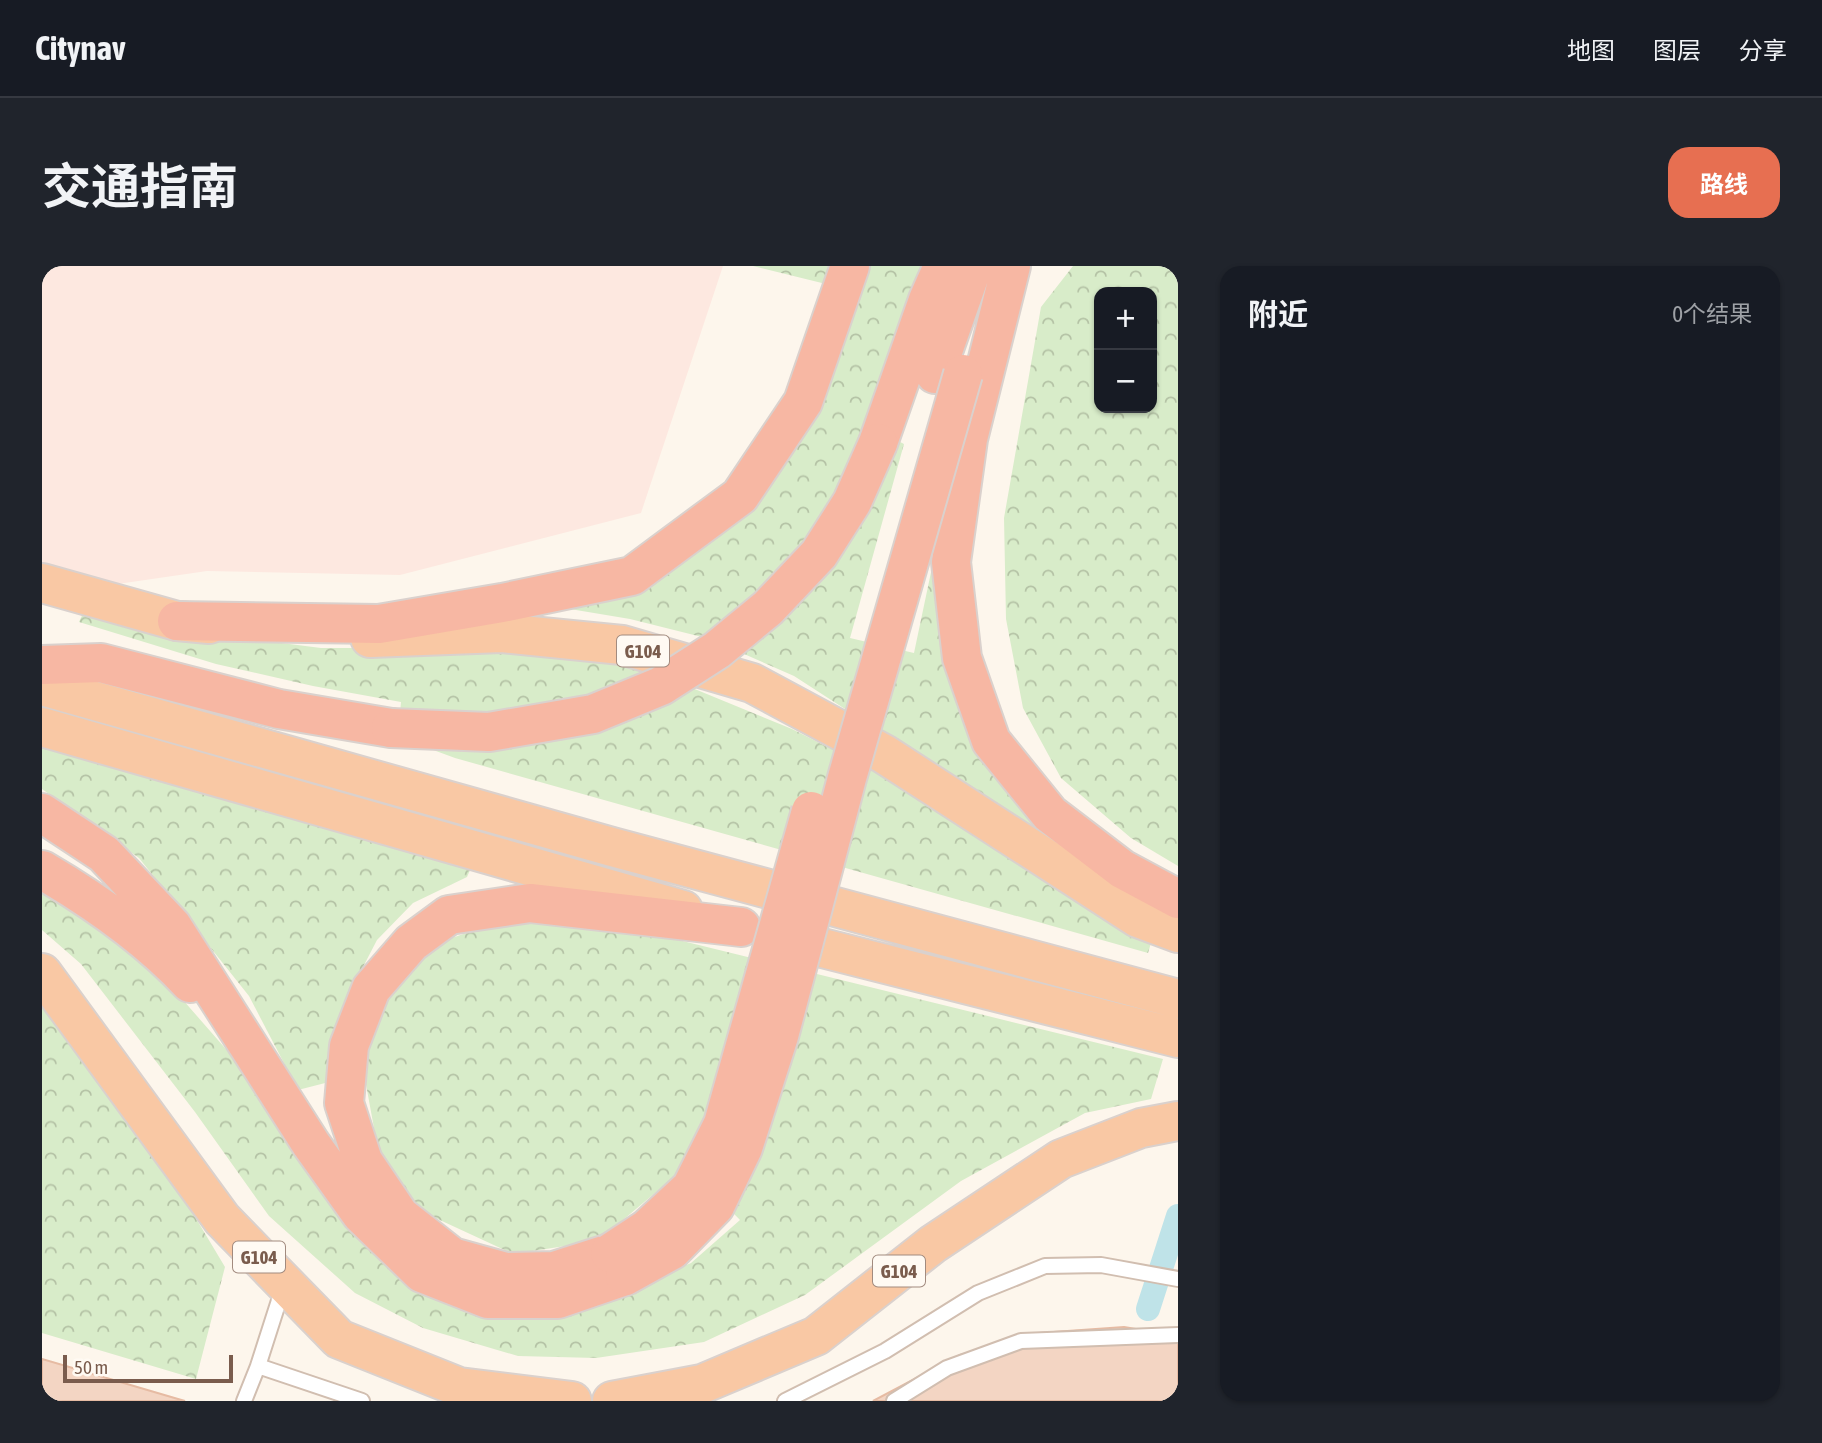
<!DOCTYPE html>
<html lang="zh">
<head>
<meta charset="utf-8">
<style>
	:root { --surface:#171b24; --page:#20242c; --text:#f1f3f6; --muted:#9ea1a6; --line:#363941; --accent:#e76f51 }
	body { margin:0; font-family:"Asap Condensed","Noto Sans SC",sans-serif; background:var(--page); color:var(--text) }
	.controls { position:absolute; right:21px; top:21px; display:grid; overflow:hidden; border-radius:14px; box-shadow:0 2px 5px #0004 }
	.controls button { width:63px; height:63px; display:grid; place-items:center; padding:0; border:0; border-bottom:2px solid var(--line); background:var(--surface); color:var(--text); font:35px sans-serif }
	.scale { position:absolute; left:21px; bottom:18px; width:170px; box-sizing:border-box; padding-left:7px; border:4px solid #7a5c4d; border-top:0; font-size:19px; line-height:24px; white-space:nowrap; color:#7a5c4d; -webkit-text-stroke:5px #fffaf3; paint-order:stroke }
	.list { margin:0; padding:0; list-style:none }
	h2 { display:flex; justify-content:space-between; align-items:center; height:91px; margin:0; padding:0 28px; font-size:30px }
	h2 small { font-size:23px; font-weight:400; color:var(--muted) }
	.map { position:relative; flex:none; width:1136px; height:1135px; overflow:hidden; border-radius:21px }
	header { display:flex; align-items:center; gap:42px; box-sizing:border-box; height:98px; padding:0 35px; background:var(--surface); border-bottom:2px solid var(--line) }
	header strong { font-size:33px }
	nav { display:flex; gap:38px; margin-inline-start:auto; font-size:24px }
	.intro { display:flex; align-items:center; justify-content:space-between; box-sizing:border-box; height:168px; padding:0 42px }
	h1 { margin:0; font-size:49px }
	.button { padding:18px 32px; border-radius:21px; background:var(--accent); color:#fff; font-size:24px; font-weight:700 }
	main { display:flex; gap:42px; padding:0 42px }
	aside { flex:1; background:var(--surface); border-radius:21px; box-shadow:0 2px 5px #0004 }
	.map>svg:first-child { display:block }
</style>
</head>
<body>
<header>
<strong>Citynav</strong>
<nav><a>地图</a><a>图层</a><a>分享</a></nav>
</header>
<div class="intro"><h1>交通指南</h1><a class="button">路线</a></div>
<main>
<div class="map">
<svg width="1136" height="1135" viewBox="0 0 1136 1135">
	<defs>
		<pattern id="forest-crowns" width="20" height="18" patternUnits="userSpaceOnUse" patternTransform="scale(1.75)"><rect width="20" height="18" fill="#d8ecc9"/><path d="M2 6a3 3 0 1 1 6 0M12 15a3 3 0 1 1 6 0" fill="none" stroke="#b4c2a5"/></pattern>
	</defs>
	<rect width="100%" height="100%" fill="#fdf6ec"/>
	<path fill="#fde8e0" d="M0,0H681L599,247L358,309L165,305L0,329Z"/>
	<path fill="url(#forest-crowns)" fill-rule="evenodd" d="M711,0H796L788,19Z
		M828,0H880L823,158L862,178L808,372L872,387L904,235L902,346L1029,589L752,410L668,373L588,353L498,338L652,277L794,94Z
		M1031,0H1136V600L1089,572L1019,512L981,442L964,353L962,252L999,41ZM1057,26H1110V142H1057Z
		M44,341L162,367L279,382H416L522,388L604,403L750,463L835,506L842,507L931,570L1109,677L1106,687L413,492L356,471L359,436L271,420L174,398L37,356Z
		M0,463L432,595L425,611L371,637L335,674L307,728L287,816L256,824L207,730L97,592L0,523Z
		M0,618L73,670L141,734L210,813L289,938L532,1046L649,997L698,954L645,900L556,975L471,988L374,943L336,884L321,802L340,730L384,681L473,650L567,657L1121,793L1109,833L1043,847L919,915L763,1029L662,1076L554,1092L476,1090L381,1062L313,1027L227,950L153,846L39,698L0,664Z
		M0,732L39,760L183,1001L154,1113L0,1067Z"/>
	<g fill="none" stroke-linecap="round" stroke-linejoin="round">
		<path stroke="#bfe3e8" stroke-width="24" d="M1106,1043L1136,950"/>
	</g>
	<path fill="#f3d5c3" stroke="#e6bba3" stroke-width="2" d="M1082,1061L1136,1070V1135H831L918,1089L997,1067Z
		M0,1093L136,1133L143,1135H0Z"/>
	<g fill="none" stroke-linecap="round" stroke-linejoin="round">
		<g stroke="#d1beb0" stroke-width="18">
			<path id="service" d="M241,1022L216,1100L320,1135
				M202,1135L216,1100
				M743,1135L843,1085L936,1027L1003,1000L1059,999L1136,1013
				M852,1135L905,1102L979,1075L1136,1069"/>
		</g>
		<g stroke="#dad1cd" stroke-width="42">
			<path id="trunk" d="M0,317L135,355L167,358
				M328,372L460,367L580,379L710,417L842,488L1096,652L1136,667
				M0,420L570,581L1136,733
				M0,461L641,644
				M729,669L1136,772
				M0,707L180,953L297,1073L417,1121L530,1135
				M570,1135L660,1118L774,1070L891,978L1019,893L1099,862L1136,855"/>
		</g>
		<g stroke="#dad1cd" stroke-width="42">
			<path id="motorway" d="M969,0L926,173L909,296L920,392L949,475L1008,548L1080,603L1136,633
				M893,108L931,0
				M836,177L886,34L901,0
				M135,355L337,358L460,337L590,310L698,230L761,136L808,0
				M0,399L59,397L237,443L349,462
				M0,547L62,588L130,660L269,878L319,948L380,1007L446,1033H516L583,1010
				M0,604C53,635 106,672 148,717
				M568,987L512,1005L464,1006L410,991L358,950L321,895L302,837L307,780L329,723L369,677L407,649L488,637L699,661"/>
		</g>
		<use href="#service" stroke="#fff" stroke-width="14"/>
		<use href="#trunk" stroke="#f9c8a4" stroke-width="38"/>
		<use href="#motorway" stroke="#f7b7a3" stroke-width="38"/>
		<g stroke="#dad1cd" stroke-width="42" stroke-linecap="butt">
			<path id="motorway-bridge" d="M349,462L447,466L551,448L619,420L675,384L726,342L777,288L810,236L836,177
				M568,987L606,962L649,922L681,858L769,545
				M583,1010L630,984L673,940L701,882L737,770L805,512L921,108"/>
		</g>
		<use href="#motorway-bridge" stroke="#f7b7a3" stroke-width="38"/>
	</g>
	<g text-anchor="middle" stroke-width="5" stroke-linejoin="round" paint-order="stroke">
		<g fill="#fffaf3" stroke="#a28b7f" stroke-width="2">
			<rect x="575" y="369.5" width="52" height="31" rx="5"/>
			<rect x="191" y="975.5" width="52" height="31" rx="5"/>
			<rect x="831" y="989.5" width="52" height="31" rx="5"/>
		</g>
		<g font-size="19" font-weight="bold" fill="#7a5c4d">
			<text x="601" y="392">G104</text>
			<text x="217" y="998">G104</text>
			<text x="857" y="1012">G104</text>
		</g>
	</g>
</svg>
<div class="controls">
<button>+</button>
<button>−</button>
</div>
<div class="scale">50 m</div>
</div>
<aside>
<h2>附近<small>0个结果</small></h2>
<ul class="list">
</ul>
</aside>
</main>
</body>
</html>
